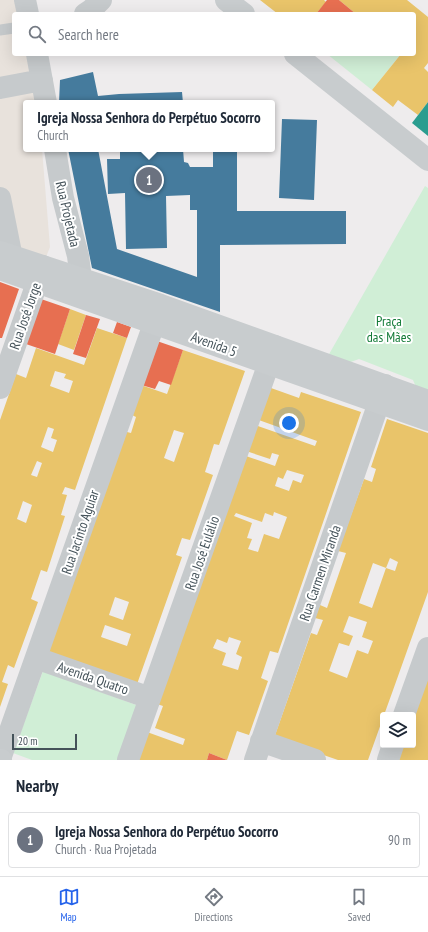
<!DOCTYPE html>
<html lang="en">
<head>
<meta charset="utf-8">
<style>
	:root { --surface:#fff; --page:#f2f2f3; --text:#1f2937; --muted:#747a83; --line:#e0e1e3; --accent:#2563eb }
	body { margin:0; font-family:"PT Sans Narrow",sans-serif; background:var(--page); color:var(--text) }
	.controls { position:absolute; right:12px; bottom:12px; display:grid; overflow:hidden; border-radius:4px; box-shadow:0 4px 16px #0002 }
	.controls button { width:36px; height:36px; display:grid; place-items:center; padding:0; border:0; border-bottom:1px solid var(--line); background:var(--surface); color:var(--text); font:20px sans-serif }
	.scale { position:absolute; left:12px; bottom:10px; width:65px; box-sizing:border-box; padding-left:4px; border:2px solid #445259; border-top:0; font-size:11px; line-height:14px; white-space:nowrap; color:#445259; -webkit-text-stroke:3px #fff; paint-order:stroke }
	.you { position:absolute; left:289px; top:423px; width:14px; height:14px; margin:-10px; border:3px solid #fff; border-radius:50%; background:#1a73e8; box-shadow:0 0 0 6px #1a73e833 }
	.badge { display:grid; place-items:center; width:26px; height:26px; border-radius:50%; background:var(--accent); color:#fff; font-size:13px; font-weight:700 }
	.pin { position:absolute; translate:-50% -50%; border:2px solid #fff; box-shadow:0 1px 4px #0006 }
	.popup { position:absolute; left:23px; top:100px; width:252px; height:52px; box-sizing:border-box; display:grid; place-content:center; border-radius:4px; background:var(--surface); filter:drop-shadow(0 1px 3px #0005); font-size:13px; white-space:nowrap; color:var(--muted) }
	.popup b { font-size:15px; color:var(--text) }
	.popup::after { content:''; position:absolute; left:50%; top:100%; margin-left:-8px; border:8px solid transparent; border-top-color:var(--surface) }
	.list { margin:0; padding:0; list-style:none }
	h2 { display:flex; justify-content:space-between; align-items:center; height:52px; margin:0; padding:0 16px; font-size:17px }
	h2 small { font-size:13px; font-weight:400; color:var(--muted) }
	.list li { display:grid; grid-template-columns:26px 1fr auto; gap:12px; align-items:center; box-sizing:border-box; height:56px; margin:0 8px 8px; padding:0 8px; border:1px solid var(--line); border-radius:4px }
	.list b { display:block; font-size:15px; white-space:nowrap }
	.list p { margin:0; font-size:13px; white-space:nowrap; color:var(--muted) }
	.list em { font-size:13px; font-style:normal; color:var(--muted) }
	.icon { flex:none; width:22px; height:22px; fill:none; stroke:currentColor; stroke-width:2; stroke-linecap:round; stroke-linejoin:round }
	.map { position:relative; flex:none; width:428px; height:760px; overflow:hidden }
	.search { position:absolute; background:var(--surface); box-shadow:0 4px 16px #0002; left:12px; right:12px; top:12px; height:44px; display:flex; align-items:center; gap:10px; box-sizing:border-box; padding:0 14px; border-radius:4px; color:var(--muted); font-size:15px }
	.sheet { height:116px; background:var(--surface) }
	nav { display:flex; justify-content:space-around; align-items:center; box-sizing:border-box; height:56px; border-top:1px solid var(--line); background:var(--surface); font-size:11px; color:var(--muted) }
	nav a { display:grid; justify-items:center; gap:2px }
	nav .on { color:var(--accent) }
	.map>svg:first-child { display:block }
</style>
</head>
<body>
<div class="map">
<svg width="428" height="760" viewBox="0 0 428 760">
	<rect width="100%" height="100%" fill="#eeeced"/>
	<path fill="#e8e2dc" d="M0,0H22L27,14H14V54H33L38,103H26V149H42L50,247L46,257L0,252Z"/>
	<path fill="#d0eed6" d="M327,54H401L372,90Z
		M425,186L428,188V393L417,389L413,380L359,359L348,363L328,356Z
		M43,671L139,706L120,760H32L13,753Z"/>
	<path fill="#e9c46a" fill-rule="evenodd" d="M260,0H324L326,2L316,14H278Z
		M339,0H407L428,17V63L424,68L428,72V102L418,115L398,100L393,107L372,90L401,54H414V14H356Z
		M70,309L86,315L74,350L58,344Z
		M97,328L127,338L75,490L65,487L62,494L67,495L61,515L65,516L47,572L41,570L31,599L38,602L14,668L8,665L2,682L8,684L0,707V420L16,374L26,378L36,348L84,365ZM55,371L66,374L64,378L73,381L69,393L50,386ZM48,427L54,429L51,438L57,440L53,452L41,447ZM37,461L42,463L37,477L31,475ZM23,501L32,505L26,523L17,519Z
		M183,350L245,371L219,445L214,444L205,472L213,475L190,540L182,538L176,555L182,557L136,687L44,655L123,431L131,433L136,417L128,413L138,384L167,394ZM174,430L184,433L174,462L164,458ZM115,597L129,602L123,620L109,615ZM105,625L131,634L127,646L101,637Z
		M271,388L299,398L301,392L361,412L278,653L270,651L261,678L268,681L249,735L237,731L227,760L209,753L207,760H138L147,732L183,745L185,739L155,728L163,706L157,704L243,455L275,466L279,455L272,453L270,459L246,451L255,425L315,446L317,441L256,419ZM287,470L304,475L301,483L293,480L289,491L275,486L278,477L283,479ZM274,512L287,517L279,539L264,534L258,552L248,549L252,539L247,538L252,523L234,516L236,513L262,522L265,513L273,516ZM229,637L241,641L236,654L242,657L238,670L222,665L226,653L213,648L217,639L227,643Z
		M387,419L428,433V592L392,693L384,715H383V718L368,760H338L274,738L311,633L317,635L323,620L315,618L320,605L327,608L346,553L338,551L364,479L372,482L376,469L371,467ZM390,558L398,562L395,571L386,568L372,608L359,603L373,563L386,568ZM349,616L367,622L362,637L373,641L368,654L357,650L347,678L329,671L339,643L349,646L353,636L343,632Z
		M428,668V760H400L396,759L401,745H413V715Z"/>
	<path fill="#e76f51" d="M327,0H339L356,14H316Z
		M0,282L19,289L2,338H0Z
		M41,299L70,309L55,354L26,344Z
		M86,315L100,319L86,358L73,354Z
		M117,322L131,327L127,338L113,333Z
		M154,340L183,350L171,385L159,381L155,389L138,384Z
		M209,753L227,760H207Z"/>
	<path fill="#2a9d8f" d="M428,102V136L412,123Z"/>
	<path fill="#457b9d" d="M93,72L98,96L119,94L182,92L183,103H59L60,80Z
		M282,119L317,120L314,200L279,198Z
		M68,149H98L117,249L197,277V210H190V195L166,196L167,248L126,249L125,193L108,194L107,159H120V149H183L184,162L188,163L190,167H213V149H237V211H346V244L220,245V312L92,268Z"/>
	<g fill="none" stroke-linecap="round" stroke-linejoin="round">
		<path stroke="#c6cacc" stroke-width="11" d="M0,30L14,28"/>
		<path stroke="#c6cacc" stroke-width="22" d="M25,0L28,14
			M85,14L91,10L101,0
			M37,54L46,103
			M0,88L42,80
			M55,149L63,198L78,256L81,279
			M0,198L15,273
			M0,388L43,266
			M36,658L150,698
			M404,715L428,648
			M261,741L315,760
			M0,759L160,307
			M128,760L275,346
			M255,760L385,385
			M388,760L393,745"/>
		<path stroke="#c8ccce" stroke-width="22" d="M226,0L244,14
			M295,54L428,160
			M0,252L161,305L428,401
			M0,269L428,420
			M0,760H1"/>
	</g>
	<g text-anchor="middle" stroke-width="4" stroke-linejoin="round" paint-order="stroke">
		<g font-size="14" fill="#445259" stroke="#fff">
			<text transform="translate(68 214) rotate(77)" y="5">Rua Projetada</text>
			<text transform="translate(25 316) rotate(-71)" y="5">Rua José Jorge</text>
			<text transform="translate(214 344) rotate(20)" y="5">Avenida 5</text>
			<text transform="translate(80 532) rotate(-71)" y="5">Rua Jacinto Aguiar</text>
			<text transform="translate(202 553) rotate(-71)" y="5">Rua José Eulálio</text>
			<text transform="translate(320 573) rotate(-71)" y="5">Rua Carmen Miranda</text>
			<text transform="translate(93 678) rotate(19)" y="5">Avenida Quatro</text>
		</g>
		<g font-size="14" fill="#147b38" stroke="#fff">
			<text x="389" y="326">Praça<tspan x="389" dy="16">das Mães</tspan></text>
		</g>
	</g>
</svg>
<div class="controls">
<button><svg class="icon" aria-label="layers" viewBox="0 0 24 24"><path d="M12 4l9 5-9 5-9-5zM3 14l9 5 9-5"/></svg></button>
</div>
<div class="scale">20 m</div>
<div class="you"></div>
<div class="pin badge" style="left:149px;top:180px;background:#6b7280">1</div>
<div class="popup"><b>Igreja Nossa Senhora do Perpétuo Socorro</b>Church</div>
<div class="search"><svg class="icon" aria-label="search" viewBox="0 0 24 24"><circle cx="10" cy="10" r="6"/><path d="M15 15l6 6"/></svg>Search here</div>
</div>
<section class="sheet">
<h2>Nearby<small></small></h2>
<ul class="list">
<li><span class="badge" style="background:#6b7280">1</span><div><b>Igreja Nossa Senhora do Perpétuo Socorro</b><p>Church · Rua Projetada</p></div><em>90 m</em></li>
</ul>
</section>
<nav>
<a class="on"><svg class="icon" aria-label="map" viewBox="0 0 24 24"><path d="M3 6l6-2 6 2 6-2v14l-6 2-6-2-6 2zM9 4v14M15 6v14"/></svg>Map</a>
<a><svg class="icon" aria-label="directions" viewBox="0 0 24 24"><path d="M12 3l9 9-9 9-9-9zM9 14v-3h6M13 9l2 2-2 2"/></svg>Directions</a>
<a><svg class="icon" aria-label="saved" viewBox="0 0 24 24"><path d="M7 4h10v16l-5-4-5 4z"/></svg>Saved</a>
</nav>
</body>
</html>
